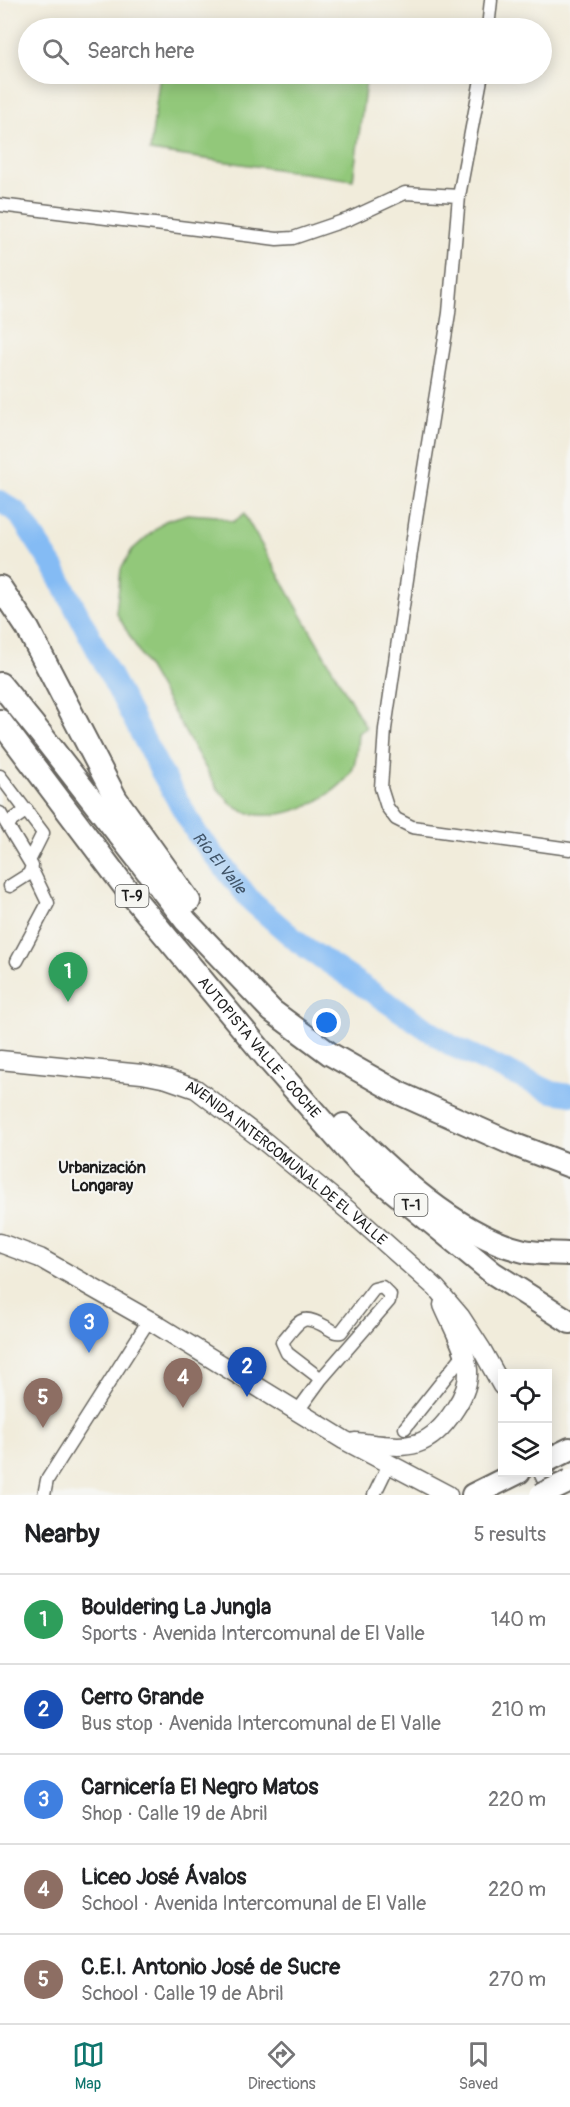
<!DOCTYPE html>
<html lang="en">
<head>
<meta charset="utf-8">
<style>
	:root { --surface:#fff; --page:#f2f2f2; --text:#202124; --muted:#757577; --line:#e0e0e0; --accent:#0f766e }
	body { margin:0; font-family:Pangolin,sans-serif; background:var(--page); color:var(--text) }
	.controls { position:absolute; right:18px; bottom:18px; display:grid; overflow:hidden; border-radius:0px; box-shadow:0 3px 15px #0003 }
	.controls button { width:54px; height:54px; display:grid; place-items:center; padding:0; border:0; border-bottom:2px solid var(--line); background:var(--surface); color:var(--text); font:30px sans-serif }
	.you { position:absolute; left:327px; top:1023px; width:21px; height:21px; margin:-15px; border:4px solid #fff; border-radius:50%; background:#1a73e8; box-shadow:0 0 0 9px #1a73e833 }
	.badge { display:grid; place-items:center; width:39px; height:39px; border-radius:50%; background:var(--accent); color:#fff; font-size:20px; font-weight:700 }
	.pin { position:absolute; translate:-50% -50px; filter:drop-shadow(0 2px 3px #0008) }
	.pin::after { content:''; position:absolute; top:32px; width:21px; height:18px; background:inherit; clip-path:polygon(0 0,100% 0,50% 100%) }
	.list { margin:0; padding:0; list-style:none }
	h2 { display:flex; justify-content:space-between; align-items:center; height:78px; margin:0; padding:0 24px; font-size:26px }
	h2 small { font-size:20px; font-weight:400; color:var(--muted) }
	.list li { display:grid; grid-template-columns:39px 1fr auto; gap:18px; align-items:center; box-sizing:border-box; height:90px; padding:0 24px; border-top:2px solid var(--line) }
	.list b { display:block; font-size:22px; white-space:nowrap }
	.list p { margin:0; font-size:20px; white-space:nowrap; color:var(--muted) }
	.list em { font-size:20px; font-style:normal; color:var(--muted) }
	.icon { flex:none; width:33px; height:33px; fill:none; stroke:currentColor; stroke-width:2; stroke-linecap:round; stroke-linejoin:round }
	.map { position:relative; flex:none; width:570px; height:1495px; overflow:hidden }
	.search { position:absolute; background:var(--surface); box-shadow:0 3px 15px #0003; left:18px; right:18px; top:18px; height:66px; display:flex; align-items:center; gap:15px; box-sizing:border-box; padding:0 21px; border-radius:33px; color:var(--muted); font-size:22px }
	.sheet { height:528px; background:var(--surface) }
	nav { display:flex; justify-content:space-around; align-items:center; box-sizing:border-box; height:84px; border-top:2px solid var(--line); background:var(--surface); font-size:16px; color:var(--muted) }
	nav a { display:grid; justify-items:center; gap:3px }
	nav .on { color:var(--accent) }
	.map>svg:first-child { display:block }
</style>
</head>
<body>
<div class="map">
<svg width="570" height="1495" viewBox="0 0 570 1495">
	<rect width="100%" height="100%" fill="#f6f6f2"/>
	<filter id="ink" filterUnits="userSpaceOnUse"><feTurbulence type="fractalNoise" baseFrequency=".0167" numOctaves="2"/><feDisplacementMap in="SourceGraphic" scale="12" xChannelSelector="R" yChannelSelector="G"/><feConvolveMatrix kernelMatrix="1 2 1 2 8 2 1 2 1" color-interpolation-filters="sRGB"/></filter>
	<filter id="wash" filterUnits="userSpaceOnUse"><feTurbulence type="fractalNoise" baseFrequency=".008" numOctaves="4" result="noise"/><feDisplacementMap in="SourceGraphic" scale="24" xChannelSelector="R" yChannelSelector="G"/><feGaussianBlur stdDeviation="1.35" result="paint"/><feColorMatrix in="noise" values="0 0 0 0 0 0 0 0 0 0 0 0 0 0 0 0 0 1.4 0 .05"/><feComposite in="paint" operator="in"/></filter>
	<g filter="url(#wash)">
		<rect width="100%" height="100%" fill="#f1ecdb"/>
		<path fill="#92c87a" stroke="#57724b" stroke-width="1.5" d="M160,74H367L353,180L150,151Z
			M187,514L217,516L233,522L244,514L366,728L358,733C357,745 357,764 350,774C329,803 270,828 237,808C230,804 223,794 217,788L116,612L121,569L132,550L165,521Z"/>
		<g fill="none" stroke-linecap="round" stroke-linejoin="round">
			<path stroke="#84bbf4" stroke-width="22" id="s1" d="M0,501L18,513L54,568L159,768L197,834L252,902L299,943L452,1046L552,1092L570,1095"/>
		</g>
	</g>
	<g filter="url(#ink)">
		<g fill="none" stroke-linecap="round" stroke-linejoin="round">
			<g stroke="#67655f" stroke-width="15">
				<path id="street" d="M488,28L491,0
					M482,74L459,196L449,313L416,518L385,729L381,788L387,807L396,819L412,827L570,849
					M0,205L277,239L293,238L349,219L405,193L459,196
					M0,776L43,833L29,861
					M0,813L32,866L29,874L10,886
					M7,824L27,810
					M17,961L48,903L32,870
					M297,1412L321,1379L389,1301L390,1295L382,1287L374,1289L341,1332C335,1333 333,1331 328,1328C300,1312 301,1320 282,1342L287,1353L321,1379
					M405,1428L464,1354
					M44,1495L47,1480L149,1320
					M374,1495L389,1464"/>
			</g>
			<g stroke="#67655f" stroke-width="21">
				<g id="secondary">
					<path id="s2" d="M0,1060L142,1074L167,1079L196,1089L264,1141L355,1216L436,1288L460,1316L482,1350L502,1386"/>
					<path d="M0,1243L40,1258L149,1320L344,1440L448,1495"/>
					<path d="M355,1442C403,1447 426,1455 455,1409C463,1397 469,1384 468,1370C466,1350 451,1324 443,1305"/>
					<path d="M543,1472L554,1495"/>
				</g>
			</g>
			<g stroke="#67655f" stroke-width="26">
				<g id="highway">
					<path d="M0,587L28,629L116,799L189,901"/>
					<path d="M0,684L40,733L186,921L272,1011L330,1054L401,1094L515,1145L570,1166"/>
					<path id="s3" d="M0,721L124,886L272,1064L359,1163L493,1273L570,1322"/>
					<path d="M344,1125C390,1171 458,1236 524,1251C538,1254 555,1253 570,1254"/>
					<path d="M548,1460L570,1449"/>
					<path d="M473,1495L519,1472"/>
				</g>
			</g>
			<use href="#street" stroke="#fff" stroke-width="12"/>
			<use href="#secondary" stroke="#fff" stroke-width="18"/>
			<use href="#highway" stroke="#fff" stroke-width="22"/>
			<g stroke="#67655f" stroke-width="26" stroke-linecap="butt">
				<path id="highway-bridge" d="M541,1495L570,1481"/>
			</g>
			<use href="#highway-bridge" stroke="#fff" stroke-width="22"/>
		</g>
	</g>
	<g text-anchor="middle" stroke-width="4.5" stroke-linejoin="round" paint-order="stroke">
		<g fill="#f6f6f2" stroke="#5d5d5c" stroke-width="1.5">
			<rect x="115.5" y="885" width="33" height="22" rx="4.5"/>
			<rect x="394.5" y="1194" width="33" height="22" rx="4.5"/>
		</g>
		<g font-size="14" font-weight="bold" fill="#1c1c1c">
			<text x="132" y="901">T-9</text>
			<text x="411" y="1210">T-1</text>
		</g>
		<g font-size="15" fill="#1c1c1c" stroke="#f6f6f2">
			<text dy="5" stroke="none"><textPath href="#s3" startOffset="417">AUTOPISTA VALLE - COCHE</textPath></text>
			<text dy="5" stroke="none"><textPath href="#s2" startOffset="315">AVENIDA INTERCOMUNAL DE EL VALLE</textPath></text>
		</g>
		<g font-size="16" font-style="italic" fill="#405468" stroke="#f6f6f2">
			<text dy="6" stroke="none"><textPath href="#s1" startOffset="426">Río El Valle</textPath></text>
		</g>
		<g font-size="16" font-weight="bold" fill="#1c1c1c" stroke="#f6f6f2">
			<text x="102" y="1173">Urbanización<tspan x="102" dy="18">Longaray</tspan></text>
		</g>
	</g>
</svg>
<div class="controls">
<button><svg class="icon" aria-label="locate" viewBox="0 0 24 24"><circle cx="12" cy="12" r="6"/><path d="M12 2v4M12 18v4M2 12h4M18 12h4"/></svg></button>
<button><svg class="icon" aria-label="layers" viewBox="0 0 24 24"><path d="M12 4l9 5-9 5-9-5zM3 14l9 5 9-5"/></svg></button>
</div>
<div class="you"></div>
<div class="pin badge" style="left:68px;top:1002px;background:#2e9e5b">1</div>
<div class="pin badge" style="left:247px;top:1397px;background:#1a4fb4">2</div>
<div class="pin badge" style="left:89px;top:1353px;background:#3f7fe0">3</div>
<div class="pin badge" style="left:183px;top:1408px;background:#8d6e63">4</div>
<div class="pin badge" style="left:43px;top:1428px;background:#8d6e63">5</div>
<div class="search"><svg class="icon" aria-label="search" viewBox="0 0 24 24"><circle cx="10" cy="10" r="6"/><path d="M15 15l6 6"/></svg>Search here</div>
</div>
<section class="sheet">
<h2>Nearby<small>5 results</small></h2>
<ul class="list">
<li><span class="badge" style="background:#2e9e5b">1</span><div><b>Bouldering La Jungla</b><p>Sports · Avenida Intercomunal de El Valle</p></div><em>140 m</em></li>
<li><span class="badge" style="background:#1a4fb4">2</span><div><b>Cerro Grande</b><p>Bus stop · Avenida Intercomunal de El Valle</p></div><em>210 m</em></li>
<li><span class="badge" style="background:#3f7fe0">3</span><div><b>Carnicería El Negro Matos</b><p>Shop · Calle 19 de Abril</p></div><em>220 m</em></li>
<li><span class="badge" style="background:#8d6e63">4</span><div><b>Liceo José Ávalos</b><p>School · Avenida Intercomunal de El Valle</p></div><em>220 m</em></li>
<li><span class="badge" style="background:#8d6e63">5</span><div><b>C.E.I. Antonio José de Sucre</b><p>School · Calle 19 de Abril</p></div><em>270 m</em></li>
</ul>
</section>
<nav>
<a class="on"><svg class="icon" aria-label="map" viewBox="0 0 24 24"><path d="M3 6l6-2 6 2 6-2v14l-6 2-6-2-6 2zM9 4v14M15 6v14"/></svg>Map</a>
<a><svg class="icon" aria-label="directions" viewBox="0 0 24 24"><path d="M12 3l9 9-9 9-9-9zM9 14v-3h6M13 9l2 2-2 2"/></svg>Directions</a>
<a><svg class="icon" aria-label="saved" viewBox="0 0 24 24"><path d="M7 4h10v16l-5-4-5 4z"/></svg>Saved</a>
</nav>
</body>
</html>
